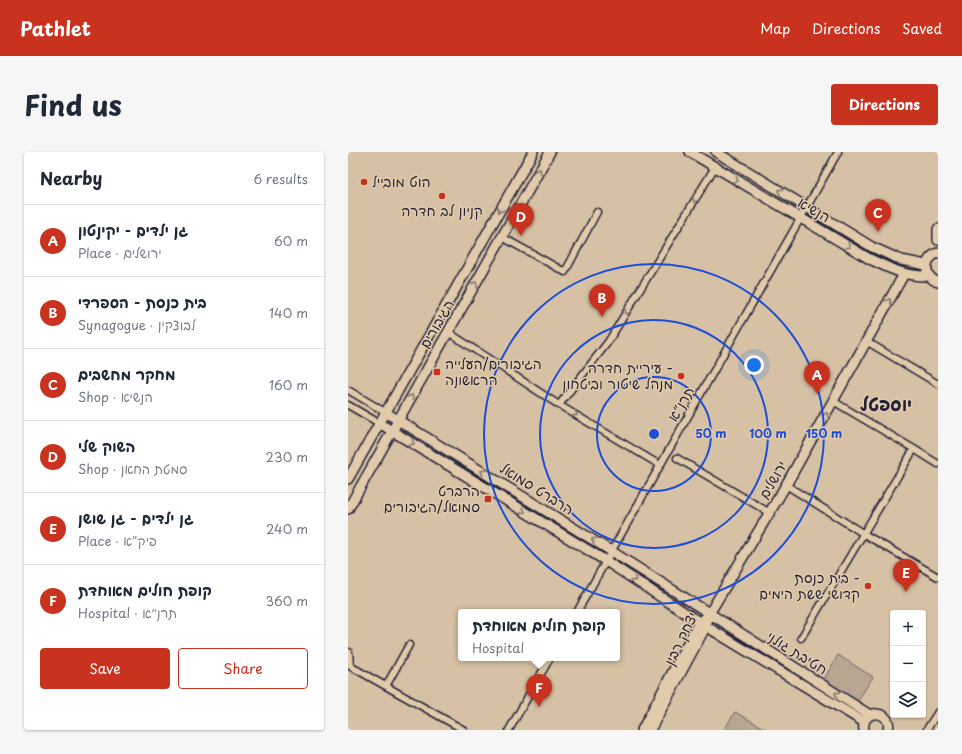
<!DOCTYPE html>
<html lang="en">
<head>
<meta charset="utf-8">
<style>
	:root { --surface:#fff; --page:#f6f6f7; --text:#1f2937; --muted:#747a83; --line:#e0e1e3; --accent:#c8321e }
	body { margin:0; font-family:"Playpen Sans","Playpen Sans Hebrew",sans-serif; background:var(--page); color:var(--text) }
	.controls { position:absolute; right:12px; bottom:12px; display:grid; overflow:hidden; border-radius:4px; box-shadow:0 1px 3px #0004 }
	.controls button { width:36px; height:36px; display:grid; place-items:center; padding:0; border:0; border-bottom:1px solid var(--line); background:var(--surface); color:var(--text); font:20px sans-serif }
	.you { position:absolute; left:406px; top:213px; width:14px; height:14px; margin:-10px; border:3px solid #fff; border-radius:50%; background:#1a73e8; box-shadow:0 0 0 6px #1a73e833 }
	.badge { display:grid; place-items:center; width:26px; height:26px; border-radius:50%; background:var(--accent); color:#fff; font-size:13px; font-weight:700 }
	.pin { position:absolute; translate:-50% -33px; filter:drop-shadow(0 1px 2px #0008) }
	.pin::after { content:''; position:absolute; top:21px; width:14px; height:12px; background:inherit; clip-path:polygon(0 0,100% 0,50% 100%) }
	.popup { position:absolute; left:110px; top:457px; width:162px; height:52px; box-sizing:border-box; display:grid; place-content:center; border-radius:4px; background:var(--surface); filter:drop-shadow(0 1px 3px #0005); font-size:13px; white-space:nowrap; color:var(--muted) }
	.popup b { font-size:15px; color:var(--text) }
	.popup::after { content:''; position:absolute; left:50%; top:100%; margin-left:-8px; border:8px solid transparent; border-top-color:var(--surface) }
	.list { margin:0; padding:0; list-style:none }
	h2 { display:flex; justify-content:space-between; align-items:center; height:52px; margin:0; padding:0 16px; font-size:17px }
	h2 small { font-size:13px; font-weight:400; color:var(--muted) }
	.list li { display:grid; grid-template-columns:26px 1fr auto; gap:12px; align-items:center; box-sizing:border-box; height:72px; padding:0 16px; border-top:1px solid var(--line) }
	.list b { display:block; font-size:15px; white-space:nowrap }
	.list p { margin:0; font-size:13px; white-space:nowrap; color:var(--muted) }
	.list em { font-size:13px; font-style:normal; color:var(--muted) }
	.actions { display:flex; gap:8px; padding:12px 16px }
	.actions a { flex:1; padding:9px 0; border:1px solid var(--accent); border-radius:4px; text-align:center; font-size:14px; color:var(--accent) }
	.actions .main { background:var(--accent); color:#fff }
	.icon { flex:none; width:22px; height:22px; fill:none; stroke:currentColor; stroke-width:2; stroke-linecap:round; stroke-linejoin:round }
	.map { position:relative; flex:none; width:590px; height:578px; overflow:hidden; border-radius:4px }
	header { display:flex; align-items:center; gap:24px; box-sizing:border-box; height:56px; padding:0 20px; background:var(--accent); color:#fff }
	header strong { font-size:19px }
	nav { display:flex; gap:22px; margin-inline-start:auto; font-size:14px }
	.intro { display:flex; align-items:center; justify-content:space-between; box-sizing:border-box; height:96px; padding:0 24px }
	h1 { margin:0; font-size:28px }
	.button { padding:10px 18px; border-radius:4px; background:var(--accent); color:#fff; font-size:14px; font-weight:700 }
	main { display:flex; gap:24px; padding:0 24px }
	aside { flex:1; background:var(--surface); border-radius:4px; box-shadow:0 1px 3px #0004 }
	.map>svg:first-child { display:block }
</style>
</head>
<body>
<header>
<strong>Pathlet</strong>
<nav><a>Map</a><a>Directions</a><a>Saved</a></nav>
</header>
<div class="intro"><h1>Find us</h1><a class="button">Directions</a></div>
<main>
<aside>
<h2>Nearby<small>6 results</small></h2>
<ul class="list">
<li><span class="badge">A</span><div><b>גן ילדים - יקינטון</b><p>Place · ירושלים</p></div><em>60 m</em></li>
<li><span class="badge">B</span><div><b>בית כנסת - הספרדי</b><p>Synagogue · לבוצקין</p></div><em>140 m</em></li>
<li><span class="badge">C</span><div><b>מחקר מחשבים</b><p>Shop · הנשיא</p></div><em>160 m</em></li>
<li><span class="badge">D</span><div><b>השוק שלי</b><p>Shop · סמטת החאן</p></div><em>230 m</em></li>
<li><span class="badge">E</span><div><b>גן ילדים - גן שושן</b><p>Place · פיק&quot;א</p></div><em>240 m</em></li>
<li><span class="badge">F</span><div><b>קופת חולים מאוחדת</b><p>Hospital · תרנ״א</p></div><em>360 m</em></li>
</ul>
<div class="actions"><a class="main">Save</a><a>Share</a></div>
</aside>
<div class="map">
<svg width="590" height="578" viewBox="0 0 590 578">
	<rect width="100%" height="100%" fill="#d7c1a4"/>
	<filter id="ink" filterUnits="userSpaceOnUse"><feTurbulence type="fractalNoise" baseFrequency=".025" numOctaves="2"/><feDisplacementMap in="SourceGraphic" scale="8" xChannelSelector="R" yChannelSelector="G"/><feConvolveMatrix kernelMatrix="1 2 1 2 8 2 1 2 1" color-interpolation-filters="sRGB"/></filter>
	<g filter="url(#ink)">
		<path fill="#b8a693" stroke="#6d6467" d="M490,503L525,525L509,550L475,529Z
			M387,560L419,578H376Z"/>
		<g fill="none" stroke-linecap="round" stroke-linejoin="round">
			<g stroke="#22223b" stroke-width="9">
				<path id="street" d="M154,85L217,120L249,60
					M100,180L211,253L312,313
					M518,189L590,232
					M0,238L37,260
					M485,249L566,297
					M0,253L31,271
					M211,253L260,190L367,15
					M329,306L422,361
					M438,333L516,382L590,425
					M229,460L490,0
					M453,486L566,297L590,312
					M1,500L2,514L116,578
					M38,534L61,493
					M579,577L590,560
					M161,578L202,506"/>
			</g>
			<g stroke="#22223b" stroke-width="12">
				<path id="secondary" d="M342,0L520,106C541,116 557,125 581,124
					M368,0L524,95L553,108L578,113
					M590,77V88
					M590,101C575,106 575,125 590,130
					M37,260L263,399L522,563
					M31,271L258,409L351,470L516,570
					M0,327L185,0
					M0,357L202,0
					M294,578L351,470L356,467
					M302,578L358,474L361,462L438,333L556,122
					M516,578C512,556 545,557 540,578"/>
			</g>
			<use href="#street" stroke="#e2cbab" stroke-width="6"/>
			<use href="#secondary" stroke="#e2cbab" stroke-width="9"/>
		</g>
		<defs><path id="oneway-chevron" d="M-2-3.5L2.5 0L-2 3.5" fill="none" stroke-width="1.6" stroke-linecap="round" stroke-linejoin="round"/></defs>
		<g stroke="#827673">
			<use href="#oneway-chevron" transform="translate(191 19) rotate(-60)"/>
			<use href="#oneway-chevron" transform="translate(388 28) rotate(31)"/>
			<use href="#oneway-chevron" transform="translate(432 39) rotate(-149)"/>
			<use href="#oneway-chevron" transform="translate(347 48) rotate(121)"/>
			<use href="#oneway-chevron" transform="translate(152 58) rotate(120)"/>
			<use href="#oneway-chevron" transform="translate(500 94) rotate(30)"/>
			<use href="#oneway-chevron" transform="translate(127 132) rotate(-61)"/>
			<use href="#oneway-chevron" transform="translate(541 149) rotate(-61)"/>
			<use href="#oneway-chevron" transform="translate(279 160) rotate(121)"/>
			<use href="#oneway-chevron" transform="translate(63 245) rotate(-60)"/>
			<use href="#oneway-chevron" transform="translate(227 262) rotate(31)"/>
			<use href="#oneway-chevron" transform="translate(478 263) rotate(-61)"/>
			<use href="#oneway-chevron" transform="translate(64 291) rotate(31)"/>
			<use href="#oneway-chevron" transform="translate(135 320) rotate(-148)"/>
			<use href="#oneway-chevron" transform="translate(175 359) rotate(31)"/>
			<use href="#oneway-chevron" transform="translate(246 388) rotate(-148)"/>
			<use href="#oneway-chevron" transform="translate(286 427) rotate(33)"/>
			<use href="#oneway-chevron" transform="translate(489 542) rotate(-148)"/>
		</g>
	</g>
	<g fill="none" stroke="#1d4ed8" stroke-width="2">
		<circle cx="306" cy="282" r="57"/>
		<circle cx="306" cy="282" r="114"/>
		<circle cx="306" cy="282" r="170"/>
	</g>
	<g fill="#c8321e" stroke="#e2cbab" stroke-width="1.5">
		<circle cx="16" cy="30" r="4"/>
		<circle cx="94" cy="44" r="4"/>
		<rect x="85" y="216" width="8" height="8" rx="2"/>
		<circle cx="333" cy="224" r="4"/>
		<rect x="136" y="343" width="8" height="8" rx="2"/>
		<circle cx="520" cy="434" r="4"/>
	</g>
	<g text-anchor="middle" stroke-width="3" stroke-linejoin="round" paint-order="stroke">
		<g font-size="14" fill="#22223b" stroke="#e2cbab" text-anchor="end">
			<text x="24" y="35" text-anchor="start">הוט מובייל</text>
			<text x="94" y="64" text-anchor="middle">קניון לב חדרה</text>
			<text x="97" y="217" text-anchor="start">הגיבורים/העלייה<tspan x="97" dy="16">הראשונה</tspan></text>
			<text x="325" y="221">עיריית חדרה -<tspan x="325" dy="16">מנהל שיטור וביטחון</tspan></text>
			<text x="132" y="344">הרברט<tspan x="132" dy="16">סמואל/הגיבורים</tspan></text>
			<text x="512" y="431">בית כנסת -<tspan x="512" dy="16">קדושי ששת הימים</tspan></text>
		</g>
		<g font-size="14" fill="#22223b" stroke="#e2cbab">
			<text transform="translate(466 58) rotate(30)" y="5">הנשיא</text>
			<text transform="translate(89 172) rotate(-60)" y="5">הגיבורים</text>
			<text transform="translate(333 252) rotate(-60)" y="5">תרנ״א</text>
			<text transform="translate(425 328) rotate(-60)" y="5">ירושלים</text>
			<text transform="translate(189 337) rotate(32)" y="5">הרברט סמואל</text>
			<text transform="translate(333 487) rotate(-64)" y="5">יצחק רבין</text>
			<text transform="translate(449 501) rotate(32)" y="5">חטיבת גולני</text>
		</g>
		<g font-size="18" font-weight="bold" fill="#22223b" stroke="#e2cbab">
			<text x="538" y="259">יוספטל</text>
		</g>
	</g>
	<circle cx="306" cy="282" r="6" fill="#1d4ed8" stroke="#e2cbab" stroke-width="2"/>
	<g font-size="12" text-anchor="middle" font-weight="bold" fill="#1d4ed8" stroke="#e2cbab" stroke-width="3" stroke-linejoin="round" paint-order="stroke">
		<text x="363" y="286">50 m</text>
		<text x="420" y="286">100 m</text>
		<text x="476" y="286">150 m</text>
	</g>
</svg>
<div class="controls">
<button>+</button>
<button>−</button>
<button><svg class="icon" aria-label="layers" viewBox="0 0 24 24"><path d="M12 4l9 5-9 5-9-5zM3 14l9 5 9-5"/></svg></button>
</div>
<div class="you"></div>
<div class="pin badge" style="left:469px;top:242px">A</div>
<div class="pin badge" style="left:254px;top:165px">B</div>
<div class="pin badge" style="left:530px;top:80px">C</div>
<div class="pin badge" style="left:173px;top:84px">D</div>
<div class="pin badge" style="left:558px;top:440px">E</div>
<div class="pin badge" style="left:191px;top:555px">F</div>
<div class="popup"><b>קופת חולים מאוחדת</b>Hospital</div>
</div>
</main>
</body>
</html>
